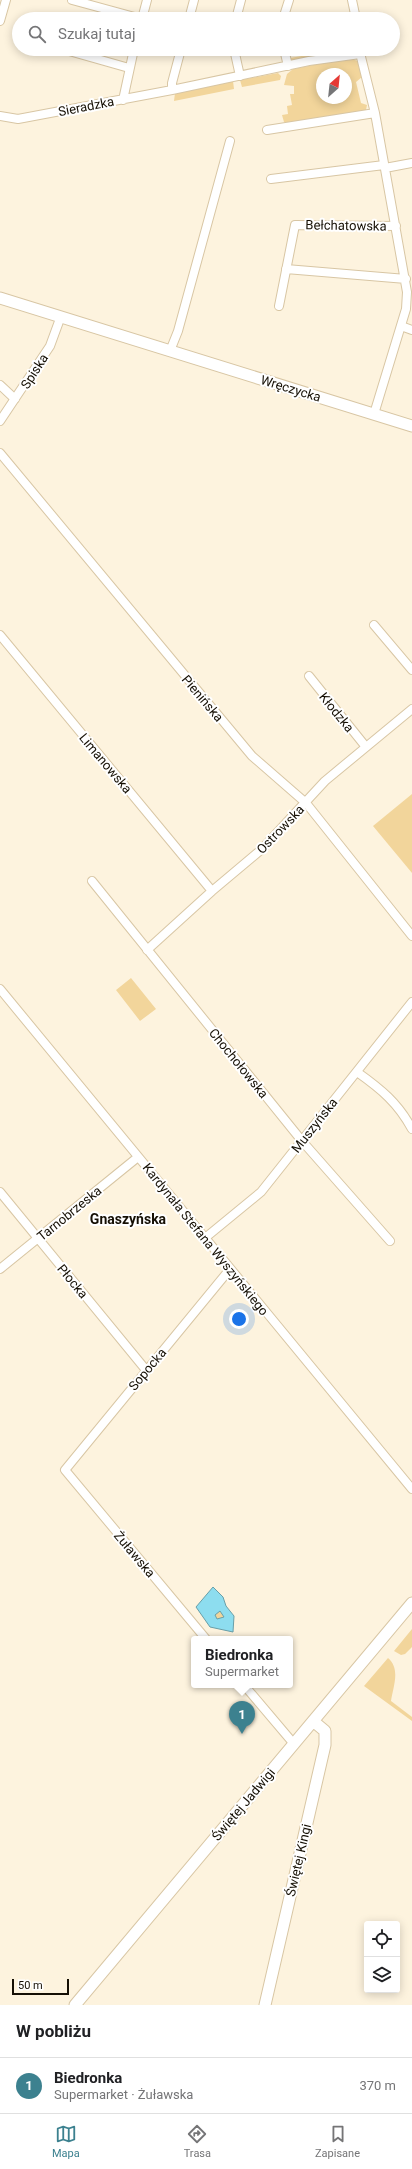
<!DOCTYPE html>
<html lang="pl">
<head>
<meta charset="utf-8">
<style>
	:root { --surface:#fff; --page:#f6f6f6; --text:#202124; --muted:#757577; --line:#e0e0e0; --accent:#3c818f }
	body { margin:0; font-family:Roboto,sans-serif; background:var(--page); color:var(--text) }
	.controls { position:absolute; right:12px; bottom:12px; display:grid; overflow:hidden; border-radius:4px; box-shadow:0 2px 10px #0003 }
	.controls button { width:36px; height:36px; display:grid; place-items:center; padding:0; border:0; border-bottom:1px solid var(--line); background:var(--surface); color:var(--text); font:20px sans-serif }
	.compass { position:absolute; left:316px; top:68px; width:36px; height:36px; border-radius:50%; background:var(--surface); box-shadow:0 2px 10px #0003; rotate:27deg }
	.scale { position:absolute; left:12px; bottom:10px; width:57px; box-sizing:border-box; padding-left:4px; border:2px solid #150f04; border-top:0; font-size:11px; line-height:14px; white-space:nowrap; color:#150f04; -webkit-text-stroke:3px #fff; paint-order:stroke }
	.you { position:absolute; left:239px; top:1319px; width:14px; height:14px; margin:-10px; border:3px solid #fff; border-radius:50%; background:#1a73e8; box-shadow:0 0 0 6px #1a73e833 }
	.badge { display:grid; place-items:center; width:26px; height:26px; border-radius:50%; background:var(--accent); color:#fff; font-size:13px; font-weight:700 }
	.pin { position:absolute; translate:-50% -33px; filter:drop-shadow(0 1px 2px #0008) }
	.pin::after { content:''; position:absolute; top:21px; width:14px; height:12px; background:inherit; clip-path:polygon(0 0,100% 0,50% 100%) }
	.popup { position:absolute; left:191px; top:1636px; width:102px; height:52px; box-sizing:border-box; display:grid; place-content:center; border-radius:4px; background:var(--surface); filter:drop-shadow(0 1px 3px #0005); font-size:13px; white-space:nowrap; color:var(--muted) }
	.popup b { font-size:15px; color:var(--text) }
	.popup::after { content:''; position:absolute; left:50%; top:100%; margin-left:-8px; border:8px solid transparent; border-top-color:var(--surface) }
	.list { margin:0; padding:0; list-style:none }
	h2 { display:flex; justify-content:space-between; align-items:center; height:52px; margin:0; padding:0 16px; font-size:17px }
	h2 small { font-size:13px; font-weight:400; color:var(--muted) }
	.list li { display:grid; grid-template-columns:26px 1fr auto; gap:12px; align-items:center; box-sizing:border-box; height:56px; padding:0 16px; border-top:1px solid var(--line) }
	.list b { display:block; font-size:15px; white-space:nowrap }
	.list p { margin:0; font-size:13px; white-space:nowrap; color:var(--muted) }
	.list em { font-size:13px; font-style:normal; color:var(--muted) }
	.icon { flex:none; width:22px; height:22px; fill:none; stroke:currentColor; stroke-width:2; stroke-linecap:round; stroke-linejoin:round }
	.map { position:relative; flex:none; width:412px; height:2005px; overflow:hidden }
	.search { position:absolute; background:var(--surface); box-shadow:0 2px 10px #0003; left:12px; right:12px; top:12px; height:44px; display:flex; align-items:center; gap:10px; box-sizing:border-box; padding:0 14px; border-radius:22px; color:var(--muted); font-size:15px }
	.sheet { height:108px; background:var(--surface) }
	nav { display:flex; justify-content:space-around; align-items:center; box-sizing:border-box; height:56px; border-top:1px solid var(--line); background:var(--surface); font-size:11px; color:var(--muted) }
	nav a { display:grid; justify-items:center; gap:2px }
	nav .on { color:var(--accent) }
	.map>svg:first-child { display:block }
</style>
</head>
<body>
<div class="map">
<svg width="412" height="2005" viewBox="0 0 412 2005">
	<rect width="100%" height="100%" fill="#fdf3de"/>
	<path fill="#f2d59b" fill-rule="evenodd" d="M340,49H353L325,56L323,53Z
		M319,53L318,57L292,61L290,58Z
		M349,58L358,61L362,77L356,82L361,103L367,105L366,110L287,123L284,122L282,115L288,114L287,106L292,105L290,94H294V86L284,85L287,74L293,69ZM322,74H346V98H322Z
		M278,73L281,76L280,80L242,87L240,80Z
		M233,81L234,89L174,101L175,93Z
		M412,794V873L373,826Z
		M131,978L156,1009L140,1021L116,990Z
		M214.5 1615a4.5 4.5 0 1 1 9 0a4.5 4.5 0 1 1-9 0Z
		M412,1629V1647L405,1654L401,1655L394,1651Z
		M388,1658C401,1669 393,1687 391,1701L412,1717V1721L364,1686Z"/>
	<path fill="#8dddef" stroke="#699fa8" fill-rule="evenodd" d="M213,1587L223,1597L226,1606L234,1616L233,1632L210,1627L196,1607ZM220,1611L224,1617L217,1619L215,1615Z"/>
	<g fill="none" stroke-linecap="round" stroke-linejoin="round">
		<g stroke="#d8c6a4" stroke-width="10">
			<path id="street" d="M72,0L142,19L147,0
				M352,0L356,19
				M189,19L194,0
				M236,19L241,0
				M283,19L289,0
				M0,21L6,0
				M62,49L129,68
				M234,49L240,76
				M284,49L288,66
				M359,49L375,113L407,292L406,309L374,414
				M172,90V83L181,49
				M123,100L134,49
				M0,116L18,119L172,90L309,61L360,54
				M267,130L375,113
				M385,168L412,163
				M271,179L384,165
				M286,269L406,279
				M279,306L295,225L396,226
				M401,326L412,330
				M170,351L178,331L230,141
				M0,385L15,399
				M0,421L50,346L61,316
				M0,453L252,756L306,803L412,936
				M374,625L412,670
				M0,635L212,891
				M309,676L366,747
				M92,881L302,1141L390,1241
				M147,950L212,891L262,849L325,781L412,709
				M0,989L412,1489
				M357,1072C381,1089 398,1103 412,1129
				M0,1192L146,1370
				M205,1238L261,1192L412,1002
				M0,1269L138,1157
				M206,1639L65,1470L230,1269
				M244,1685L294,1744"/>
		</g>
		<g stroke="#d8c6a4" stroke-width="13">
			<path id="secondary" d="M0,298L412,426
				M75,2005L412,1603
				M265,2005L325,1745V1731L313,1721"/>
		</g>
		<use href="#street" stroke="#fff" stroke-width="8"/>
		<use href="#secondary" stroke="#fff" stroke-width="11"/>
	</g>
	<g text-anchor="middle" stroke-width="4" stroke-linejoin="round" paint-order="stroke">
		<g font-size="13" fill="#150f04" stroke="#fff">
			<text transform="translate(86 106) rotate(-11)" y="5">Sieradzka</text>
			<text transform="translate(346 225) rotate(1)" y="5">Bełchatowska</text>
			<text transform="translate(34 371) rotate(-57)" y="5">Spiska</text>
			<text transform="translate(291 388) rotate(17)" y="5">Wręczycka</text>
			<text transform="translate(203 698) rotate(50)" y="5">Pienińska</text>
			<text transform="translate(337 712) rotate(51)" y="5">Kłodzka</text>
			<text transform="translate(106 763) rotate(50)" y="5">Limanowska</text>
			<text transform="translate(280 829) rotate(-46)" y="5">Ostrowska</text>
			<text transform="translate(239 1063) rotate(51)" y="5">Chochołowska</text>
			<text transform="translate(314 1125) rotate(-52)" y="5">Muszyńska</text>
			<text transform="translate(69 1213) rotate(-39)" y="5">Tarnobrzeska</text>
			<text transform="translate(206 1239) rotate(51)" y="5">Kardynała Stefana Wyszyńskiego</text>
			<text transform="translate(73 1281) rotate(50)" y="5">Płocka</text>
			<text transform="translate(147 1369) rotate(-50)" y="5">Sopocka</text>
			<text transform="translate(135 1554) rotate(50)" y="5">Żuławska</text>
			<text transform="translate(243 1804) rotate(-50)" y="5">Świętej Jadwigi</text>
			<text transform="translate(298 1860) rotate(-77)" y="5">Świętej Kingi</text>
		</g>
		<g font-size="14" font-weight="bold" fill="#150f04" stroke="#fff">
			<text x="128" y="1224">Gnaszyńska</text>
		</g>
	</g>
</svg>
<div class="controls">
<button><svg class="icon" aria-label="locate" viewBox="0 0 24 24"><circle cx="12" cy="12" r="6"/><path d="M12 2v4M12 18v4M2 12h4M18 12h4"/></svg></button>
<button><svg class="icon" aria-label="layers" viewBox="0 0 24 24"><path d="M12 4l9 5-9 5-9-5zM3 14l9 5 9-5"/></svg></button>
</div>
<svg class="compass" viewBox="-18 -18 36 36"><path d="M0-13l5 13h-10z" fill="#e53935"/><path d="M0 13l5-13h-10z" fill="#757577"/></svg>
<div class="scale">50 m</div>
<div class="you"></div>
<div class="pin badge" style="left:242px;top:1734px">1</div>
<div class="popup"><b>Biedronka</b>Supermarket</div>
<div class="search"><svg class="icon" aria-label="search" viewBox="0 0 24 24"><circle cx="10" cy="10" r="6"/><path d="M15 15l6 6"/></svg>Szukaj tutaj</div>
</div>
<section class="sheet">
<h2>W pobliżu<small></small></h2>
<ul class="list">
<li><span class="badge">1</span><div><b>Biedronka</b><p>Supermarket · Żuławska</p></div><em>370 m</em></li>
</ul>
</section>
<nav>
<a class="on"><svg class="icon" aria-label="map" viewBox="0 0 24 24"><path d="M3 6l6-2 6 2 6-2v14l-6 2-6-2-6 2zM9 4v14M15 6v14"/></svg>Mapa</a>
<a><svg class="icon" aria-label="directions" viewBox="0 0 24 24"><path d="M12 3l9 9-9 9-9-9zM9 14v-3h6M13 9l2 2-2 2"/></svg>Trasa</a>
<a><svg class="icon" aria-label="saved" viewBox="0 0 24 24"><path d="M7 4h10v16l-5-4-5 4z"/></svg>Zapisane</a>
</nav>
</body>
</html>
